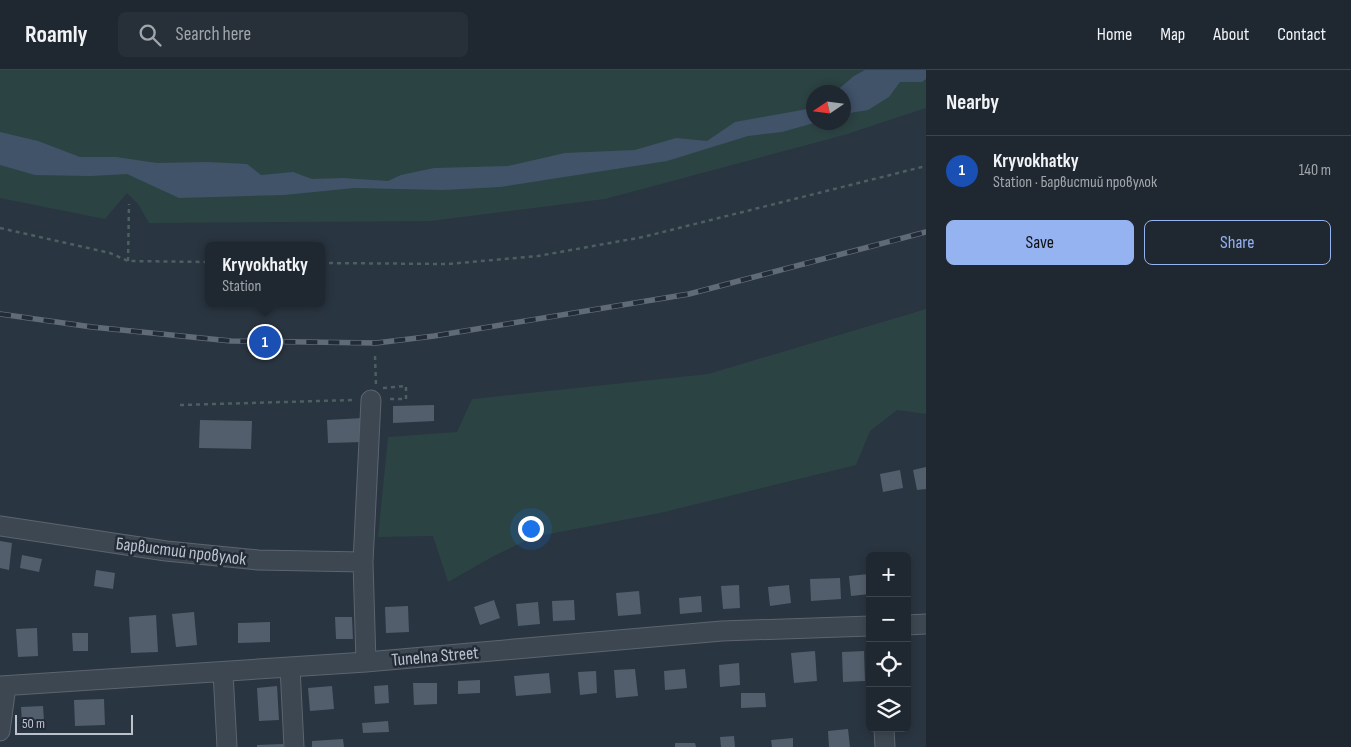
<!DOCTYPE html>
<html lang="en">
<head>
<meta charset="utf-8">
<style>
	:root { --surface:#1f2831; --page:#273039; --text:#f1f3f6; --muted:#a1a6ab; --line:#3c444d; --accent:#95b2f1 }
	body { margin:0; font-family:"Sofia Sans Condensed",sans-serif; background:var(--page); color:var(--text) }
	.controls { position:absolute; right:15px; bottom:15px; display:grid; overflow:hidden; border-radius:8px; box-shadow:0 2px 8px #0003 }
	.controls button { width:45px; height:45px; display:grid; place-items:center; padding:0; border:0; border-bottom:1px solid var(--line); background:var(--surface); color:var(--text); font:25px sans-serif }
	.compass { position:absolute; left:806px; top:15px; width:45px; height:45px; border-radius:50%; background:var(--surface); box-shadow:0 2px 8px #0003; rotate:257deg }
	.scale { position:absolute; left:15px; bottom:12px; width:118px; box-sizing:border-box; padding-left:5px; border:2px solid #bbc2cb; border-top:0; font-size:14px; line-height:18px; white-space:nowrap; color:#bbc2cb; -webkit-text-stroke:4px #222b37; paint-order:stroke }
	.you { position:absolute; left:530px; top:458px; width:18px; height:18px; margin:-12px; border:4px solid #fff; border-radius:50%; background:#1a73e8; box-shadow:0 0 0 8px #1a73e833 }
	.badge { display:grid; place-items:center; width:32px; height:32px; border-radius:50%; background:var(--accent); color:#fff; font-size:16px; font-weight:700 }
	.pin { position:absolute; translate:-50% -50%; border:2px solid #fff; box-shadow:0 1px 5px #0006 }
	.popup { position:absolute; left:205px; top:172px; width:120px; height:65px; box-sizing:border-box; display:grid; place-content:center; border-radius:8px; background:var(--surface); filter:drop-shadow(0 1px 4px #0005); font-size:16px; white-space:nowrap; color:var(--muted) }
	.popup b { font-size:19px; color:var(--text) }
	.popup::after { content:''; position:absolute; left:50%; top:100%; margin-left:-10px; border:10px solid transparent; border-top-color:var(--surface) }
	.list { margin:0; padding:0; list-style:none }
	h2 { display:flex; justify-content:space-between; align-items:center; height:65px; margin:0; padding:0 20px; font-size:21px }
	h2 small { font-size:16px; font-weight:400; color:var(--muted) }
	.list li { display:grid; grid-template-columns:32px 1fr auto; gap:15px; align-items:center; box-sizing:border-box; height:70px; padding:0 20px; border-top:1px solid var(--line) }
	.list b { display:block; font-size:19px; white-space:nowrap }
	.list p { margin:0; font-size:16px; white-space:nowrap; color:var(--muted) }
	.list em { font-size:16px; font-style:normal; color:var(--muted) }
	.actions { display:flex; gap:10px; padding:15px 20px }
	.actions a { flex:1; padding:11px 0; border:1px solid var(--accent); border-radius:8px; text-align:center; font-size:18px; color:var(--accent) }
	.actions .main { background:var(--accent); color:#111 }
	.icon { flex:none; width:28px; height:28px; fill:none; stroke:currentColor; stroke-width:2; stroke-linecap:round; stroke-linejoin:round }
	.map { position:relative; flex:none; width:926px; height:677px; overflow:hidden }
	header { display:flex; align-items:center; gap:30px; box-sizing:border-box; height:70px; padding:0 25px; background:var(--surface); border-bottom:1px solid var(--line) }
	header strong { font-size:24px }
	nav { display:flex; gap:28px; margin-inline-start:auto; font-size:18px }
	.search { width:350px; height:45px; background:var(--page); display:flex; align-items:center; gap:12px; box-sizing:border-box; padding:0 18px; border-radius:8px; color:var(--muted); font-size:19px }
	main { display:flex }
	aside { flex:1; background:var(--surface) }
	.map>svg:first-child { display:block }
</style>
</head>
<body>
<header>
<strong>Roamly</strong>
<div class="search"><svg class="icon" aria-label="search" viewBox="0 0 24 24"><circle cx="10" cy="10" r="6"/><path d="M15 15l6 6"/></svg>Search here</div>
<nav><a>Home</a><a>Map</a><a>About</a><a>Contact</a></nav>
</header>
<main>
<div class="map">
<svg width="926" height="677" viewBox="0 0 926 677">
	<rect width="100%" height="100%" fill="#293541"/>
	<path fill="#2c4343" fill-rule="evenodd" d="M0,0H926V38L844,65L605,129L431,151L149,153L138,134L127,123L105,149L0,128ZM814,22H844V52H814Z
		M926,239V344L897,340L870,361L856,395L660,443L533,467L492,487L448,512L433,466L378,467L388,367L457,362L472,329L708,304Z"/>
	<path fill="#415369" d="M865,0H926V9L922,12H900L889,27L868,40L844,44V22H835L854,6Z
		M813,38L814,53L782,62L748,66L667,91L500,117L443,120L354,118L284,125L179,128L127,104L91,106L35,105L0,95V62L38,71L80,87H116L157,93L207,92L247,94L261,105L293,102L312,109L343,108L388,111L401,105L434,98L508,96L565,83L635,80L676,68L707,71L735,52Z"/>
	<path fill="#535e6c" d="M434,335V351L393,353V336Z
		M363,348V372L328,373L327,350Z
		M200,350L252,351L251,379L199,378Z
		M926,397V419L917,420L913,400Z
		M900,400L903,418L883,422L880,404Z
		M0,471L12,473L9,500L0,498Z
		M22,485L42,489L39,502L20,498Z
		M96,500L115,503L113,519L94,516Z
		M869,504L870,524L851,526L849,506Z
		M840,508L841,529L811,531L810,509Z
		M739,515L740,538L723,539L721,516Z
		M789,515L791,533L770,536L768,517Z
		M639,521L641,544L618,546L616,523Z
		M701,526L702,542L680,544L679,528Z
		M494,530L500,548L480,555L474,537Z
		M574,530L575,550L553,551L552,531Z
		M538,532L540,554L518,556L516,534Z
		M408,536L409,562L386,563L385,537Z
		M194,542L197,575L176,577L172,544Z
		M156,545L158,582L131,583L129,547Z
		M335,547H352L353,569H336Z
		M270,552V572L238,573V553Z
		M37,558L38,586L18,587L16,559Z
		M72,563H88V581H73Z
		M815,581L817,611L794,613L791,583Z
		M864,581L865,611L843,612L842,582Z
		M739,593L740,615L720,617L719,595Z
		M635,599L638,626L616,628L614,600Z
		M685,599L687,618L665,620L664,601Z
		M596,601L597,623L580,625L578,602Z
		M549,603L551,623L516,626L514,606Z
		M480,610V623L458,624V611Z
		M413,613H437V634L414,635Z
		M388,615L389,633L375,634L374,616Z
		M277,616L279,650L259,651L257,618Z
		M332,616L334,639L310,641L308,618Z
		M741,623H765L766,637L741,638Z
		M104,629L105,655L75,656L74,630Z
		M43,636L44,651L22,652L21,637Z
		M388,651L389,662L363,663L362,653Z
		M848,659L850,677H829L828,661Z
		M734,666L735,677H721L720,667Z
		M793,668V677H772L771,670Z
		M343,669L344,677H312V671Z
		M675,673H695L696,677H675Z
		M283,674L284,677H257V675Z"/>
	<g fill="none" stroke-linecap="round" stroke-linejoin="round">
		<g stroke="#5c646f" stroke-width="21">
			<path id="minor" d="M0,456L166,481L258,490L363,492
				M907,555L926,554
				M366,592L363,492L371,330
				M290,597L294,677
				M223,602L227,677
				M0,616L366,592L722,561L870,556
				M884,658L885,677
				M0,661L6,616"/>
		</g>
		<path stroke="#4c5f61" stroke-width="2.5" stroke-dasharray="4 4" stroke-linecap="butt" d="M0,158L110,183L128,191L209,192
			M128,191L129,134
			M321,193L448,194L538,186L643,167L926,96
			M375,286L376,315
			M383,318L406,316V329H386
			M180,335L353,330"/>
		<use href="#minor" stroke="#3d4751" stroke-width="19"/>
		<g stroke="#606b78" stroke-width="5.5">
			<path id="rail" d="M0,244L92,257L231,271L376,273L434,266L689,224L926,162"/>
		</g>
		<use href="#rail" stroke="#222b37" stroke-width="4" stroke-dasharray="11" stroke-linecap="butt"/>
	</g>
	<g text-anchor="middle" stroke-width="5" stroke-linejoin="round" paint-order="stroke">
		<g font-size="18" fill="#bbc2cb" stroke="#222b37">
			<text transform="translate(181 481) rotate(7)" y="6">Барвистий провулок</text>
			<text transform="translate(435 586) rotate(-5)" y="6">Tunelna Street</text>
		</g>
	</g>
</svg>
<div class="controls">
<button>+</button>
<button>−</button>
<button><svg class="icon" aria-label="locate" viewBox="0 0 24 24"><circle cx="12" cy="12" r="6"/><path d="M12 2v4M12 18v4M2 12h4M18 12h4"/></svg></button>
<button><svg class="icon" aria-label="layers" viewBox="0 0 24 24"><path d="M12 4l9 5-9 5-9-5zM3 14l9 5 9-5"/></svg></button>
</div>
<svg class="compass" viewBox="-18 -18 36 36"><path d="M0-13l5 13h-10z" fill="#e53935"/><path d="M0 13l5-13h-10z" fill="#a1a6ab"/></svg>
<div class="scale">50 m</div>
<div class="you"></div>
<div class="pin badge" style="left:265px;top:272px;background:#1a4fb4">1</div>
<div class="popup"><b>Kryvokhatky</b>Station</div>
</div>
<aside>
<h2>Nearby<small></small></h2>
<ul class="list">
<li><span class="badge" style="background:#1a4fb4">1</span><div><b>Kryvokhatky</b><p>Station · Барвистий провулок</p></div><em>140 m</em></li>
</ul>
<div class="actions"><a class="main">Save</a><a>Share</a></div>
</aside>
</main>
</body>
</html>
